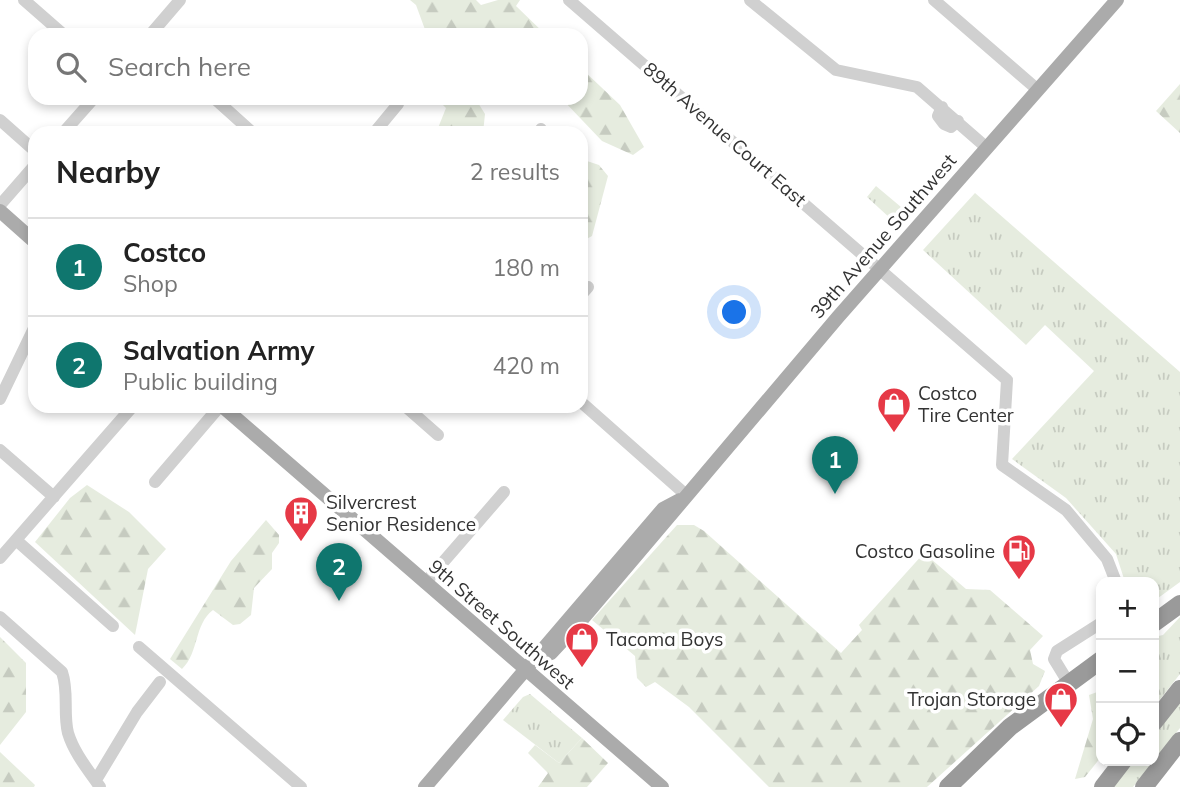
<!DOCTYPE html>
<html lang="en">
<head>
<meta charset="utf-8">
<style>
	:root { --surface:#fff; --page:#f2f2f2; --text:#222; --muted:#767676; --line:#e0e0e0; --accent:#0f766e }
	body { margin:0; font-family:Mulish,sans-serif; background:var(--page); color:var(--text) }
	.controls { position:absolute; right:21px; bottom:21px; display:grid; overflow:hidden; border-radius:14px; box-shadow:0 4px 10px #0003 }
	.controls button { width:63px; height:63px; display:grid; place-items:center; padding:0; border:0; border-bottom:2px solid var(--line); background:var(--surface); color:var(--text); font:35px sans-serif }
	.you { position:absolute; left:735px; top:313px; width:24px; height:24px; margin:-18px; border:5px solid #fff; border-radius:50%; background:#1a73e8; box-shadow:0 0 0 10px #1a73e833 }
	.badge { display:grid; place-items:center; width:46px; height:46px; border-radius:50%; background:var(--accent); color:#fff; font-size:23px; font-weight:700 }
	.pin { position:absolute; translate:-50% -58px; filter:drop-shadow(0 2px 4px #0008) }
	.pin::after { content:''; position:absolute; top:37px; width:24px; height:21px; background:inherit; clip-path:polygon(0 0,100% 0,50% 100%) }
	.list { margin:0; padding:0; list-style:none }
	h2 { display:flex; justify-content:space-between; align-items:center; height:91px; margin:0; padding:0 28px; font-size:30px }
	h2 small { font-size:23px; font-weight:400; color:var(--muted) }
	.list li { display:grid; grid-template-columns:46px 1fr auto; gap:21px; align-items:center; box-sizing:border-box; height:98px; padding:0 28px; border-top:2px solid var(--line) }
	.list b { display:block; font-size:26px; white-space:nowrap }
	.list p { margin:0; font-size:23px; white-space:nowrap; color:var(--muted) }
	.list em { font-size:23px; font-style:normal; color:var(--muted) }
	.icon { flex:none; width:38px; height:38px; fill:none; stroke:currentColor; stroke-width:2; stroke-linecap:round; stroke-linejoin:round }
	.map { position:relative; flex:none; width:1180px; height:787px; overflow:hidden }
	.search { position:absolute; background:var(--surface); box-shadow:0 4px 10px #0003; left:28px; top:28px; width:560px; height:77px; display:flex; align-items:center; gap:18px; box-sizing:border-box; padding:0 24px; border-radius:21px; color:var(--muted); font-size:26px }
	.panel { position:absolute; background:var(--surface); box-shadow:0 4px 10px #0003; left:28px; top:126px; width:560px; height:287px; border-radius:21px }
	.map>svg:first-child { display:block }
</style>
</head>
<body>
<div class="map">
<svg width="1180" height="787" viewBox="0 0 1180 787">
	<defs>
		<pattern id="grass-tufts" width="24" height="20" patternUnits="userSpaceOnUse" patternTransform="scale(1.75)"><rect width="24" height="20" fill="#e6ecdf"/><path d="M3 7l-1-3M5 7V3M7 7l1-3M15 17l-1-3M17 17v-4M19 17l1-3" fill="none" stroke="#c6cbc0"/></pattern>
		<pattern id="forest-firs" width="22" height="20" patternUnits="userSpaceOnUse" patternTransform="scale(1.75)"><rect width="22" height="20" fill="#e6ecdf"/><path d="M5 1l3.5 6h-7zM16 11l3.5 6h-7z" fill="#c6cbc0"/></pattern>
	</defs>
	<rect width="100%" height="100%" fill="#fff"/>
	<path fill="url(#grass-tufts)" d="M876,186L901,207L891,219L867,197Z
		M975,193L1180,372V582L1154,601V582H1125L1116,554L1066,498L1012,459L1094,371L1045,325L1026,345L923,250Z
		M1180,617V674L1154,707V637L1163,635Z
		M530,694L582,738L559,763L503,720L523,697Z
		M1180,701V728L1133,787H1112L1133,761H1154V734Z"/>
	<path fill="url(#forest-firs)" d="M410,0H476L481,5L498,0H520L516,6L546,35H427L416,5Z
		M581,68L620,105L644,147L633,155L602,141L561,98H581Z
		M1180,84V133L1156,111Z
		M436,98H475L485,114L483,133H436L446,108Z
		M581,159L599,165L608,176L592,236L581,242Z
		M87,485L129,512L166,549L148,569L135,635L35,542L70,498Z
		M266,520L279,535V543L272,553V569L254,588L251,615L240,624L233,625L213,610C194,624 199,653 182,669L170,659L231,561Z
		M677,525H694L704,531L841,653L862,630L859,625L924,553L966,589L990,590L1043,636L1030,650L1033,664L1045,671L1039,686L927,787H769L689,707L655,682L646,687L637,678L635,656L592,620Z
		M0,637L26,663V712L0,745Z
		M1100,691L1101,757L1085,777L1075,779L1093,719L1089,695Z
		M582,738L608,763L587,787H538L548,773L528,753L535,745L559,763Z
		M0,752L35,785L34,787H0Z"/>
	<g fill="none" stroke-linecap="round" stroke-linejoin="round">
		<path stroke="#d0d0d0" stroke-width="12" d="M24,0L64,35
			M569,0L1007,380L1002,465L1066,510L1107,559L1116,582
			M750,0L836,70L917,87L987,148
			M934,0L1038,90
			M150,35L180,0
			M214,98L253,133
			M942,107L938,116L944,124L951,127L958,121
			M0,120L35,151
			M63,133L94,98
			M374,133L398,104
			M538,133L541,129
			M0,205L35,165
			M581,295L588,287
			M0,399L35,326
			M581,402L685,494
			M405,406L438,435
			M0,450L54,497
			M155,482L220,406
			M16,540L113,626
			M0,558L133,406
			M425,583L504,492
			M0,617L62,672C69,692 63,713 68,733C74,753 89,771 100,787
			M139,647L301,787
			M1065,677L1054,659L1057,651L1101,623
			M96,780L137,712L160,682"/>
		<path stroke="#ababab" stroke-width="14" d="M0,211L35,242
			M222,406L662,787
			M538,657L551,653L579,623L838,317L1117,0
			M425,787L663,509L680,500"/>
		<path stroke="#9a9a9a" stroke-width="18" d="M1154,623L1180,604
			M1154,722L1180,689
			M948,787L1010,727L1101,660
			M1103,787L1123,761
			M1144,787L1180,741"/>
	</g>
	<defs>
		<g id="shop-pin" transform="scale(1.75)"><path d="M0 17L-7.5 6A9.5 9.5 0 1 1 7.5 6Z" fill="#e63946" stroke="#fff"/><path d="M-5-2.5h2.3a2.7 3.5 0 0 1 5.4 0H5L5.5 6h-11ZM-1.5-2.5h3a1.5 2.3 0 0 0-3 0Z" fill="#fff"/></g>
		<g id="building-pin" transform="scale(1.75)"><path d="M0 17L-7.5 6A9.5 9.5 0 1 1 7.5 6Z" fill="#e63946" stroke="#fff"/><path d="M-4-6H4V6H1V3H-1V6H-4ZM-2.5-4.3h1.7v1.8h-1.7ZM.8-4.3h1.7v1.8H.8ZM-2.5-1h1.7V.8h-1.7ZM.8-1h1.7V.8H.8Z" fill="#fff"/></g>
		<g id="fuel-pin" transform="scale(1.75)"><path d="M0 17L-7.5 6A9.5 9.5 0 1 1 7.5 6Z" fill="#e63946" stroke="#fff"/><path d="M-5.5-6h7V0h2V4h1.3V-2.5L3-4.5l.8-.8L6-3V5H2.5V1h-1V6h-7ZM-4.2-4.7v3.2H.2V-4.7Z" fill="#fff"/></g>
	</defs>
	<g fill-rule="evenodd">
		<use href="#shop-pin" x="894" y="404"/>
		<use href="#building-pin" x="301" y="513"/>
		<use href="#fuel-pin" x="1019" y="551"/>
		<use href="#shop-pin" x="582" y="639"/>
		<use href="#shop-pin" x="1061" y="699"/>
	</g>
	<g text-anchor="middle" stroke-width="7" stroke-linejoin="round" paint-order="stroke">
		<g font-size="19" fill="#333" stroke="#fff">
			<text transform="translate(725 134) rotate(41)" y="7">89th Avenue Court East</text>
			<text transform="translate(883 236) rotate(-49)" y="7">39th Avenue Southwest</text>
			<text transform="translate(502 624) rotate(41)" y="7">9th Street Southwest</text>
		</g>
		<g font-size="19" fill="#333" stroke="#fff" text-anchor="start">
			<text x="918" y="400">Costco<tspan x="918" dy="22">Tire Center</tspan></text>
			<text x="326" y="509">Silvercrest<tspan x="326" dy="22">Senior Residence</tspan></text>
			<text x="995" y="558" text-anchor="end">Costco Gasoline</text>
			<text x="606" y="646">Tacoma Boys</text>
			<text x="1036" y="706" text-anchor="end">Trojan Storage</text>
		</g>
	</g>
</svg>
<div class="controls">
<button>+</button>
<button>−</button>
<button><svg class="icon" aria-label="locate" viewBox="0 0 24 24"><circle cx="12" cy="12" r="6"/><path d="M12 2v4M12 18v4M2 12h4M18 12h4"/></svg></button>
</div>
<div class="you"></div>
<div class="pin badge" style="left:835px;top:494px">1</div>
<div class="pin badge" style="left:339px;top:601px">2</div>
<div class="search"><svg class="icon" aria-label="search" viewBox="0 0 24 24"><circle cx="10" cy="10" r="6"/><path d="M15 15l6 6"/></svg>Search here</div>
<section class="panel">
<h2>Nearby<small>2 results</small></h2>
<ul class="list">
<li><span class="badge">1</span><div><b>Costco</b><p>Shop</p></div><em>180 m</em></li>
<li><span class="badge">2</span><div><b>Salvation Army</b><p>Public building</p></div><em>420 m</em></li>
</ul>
</section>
</div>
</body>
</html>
